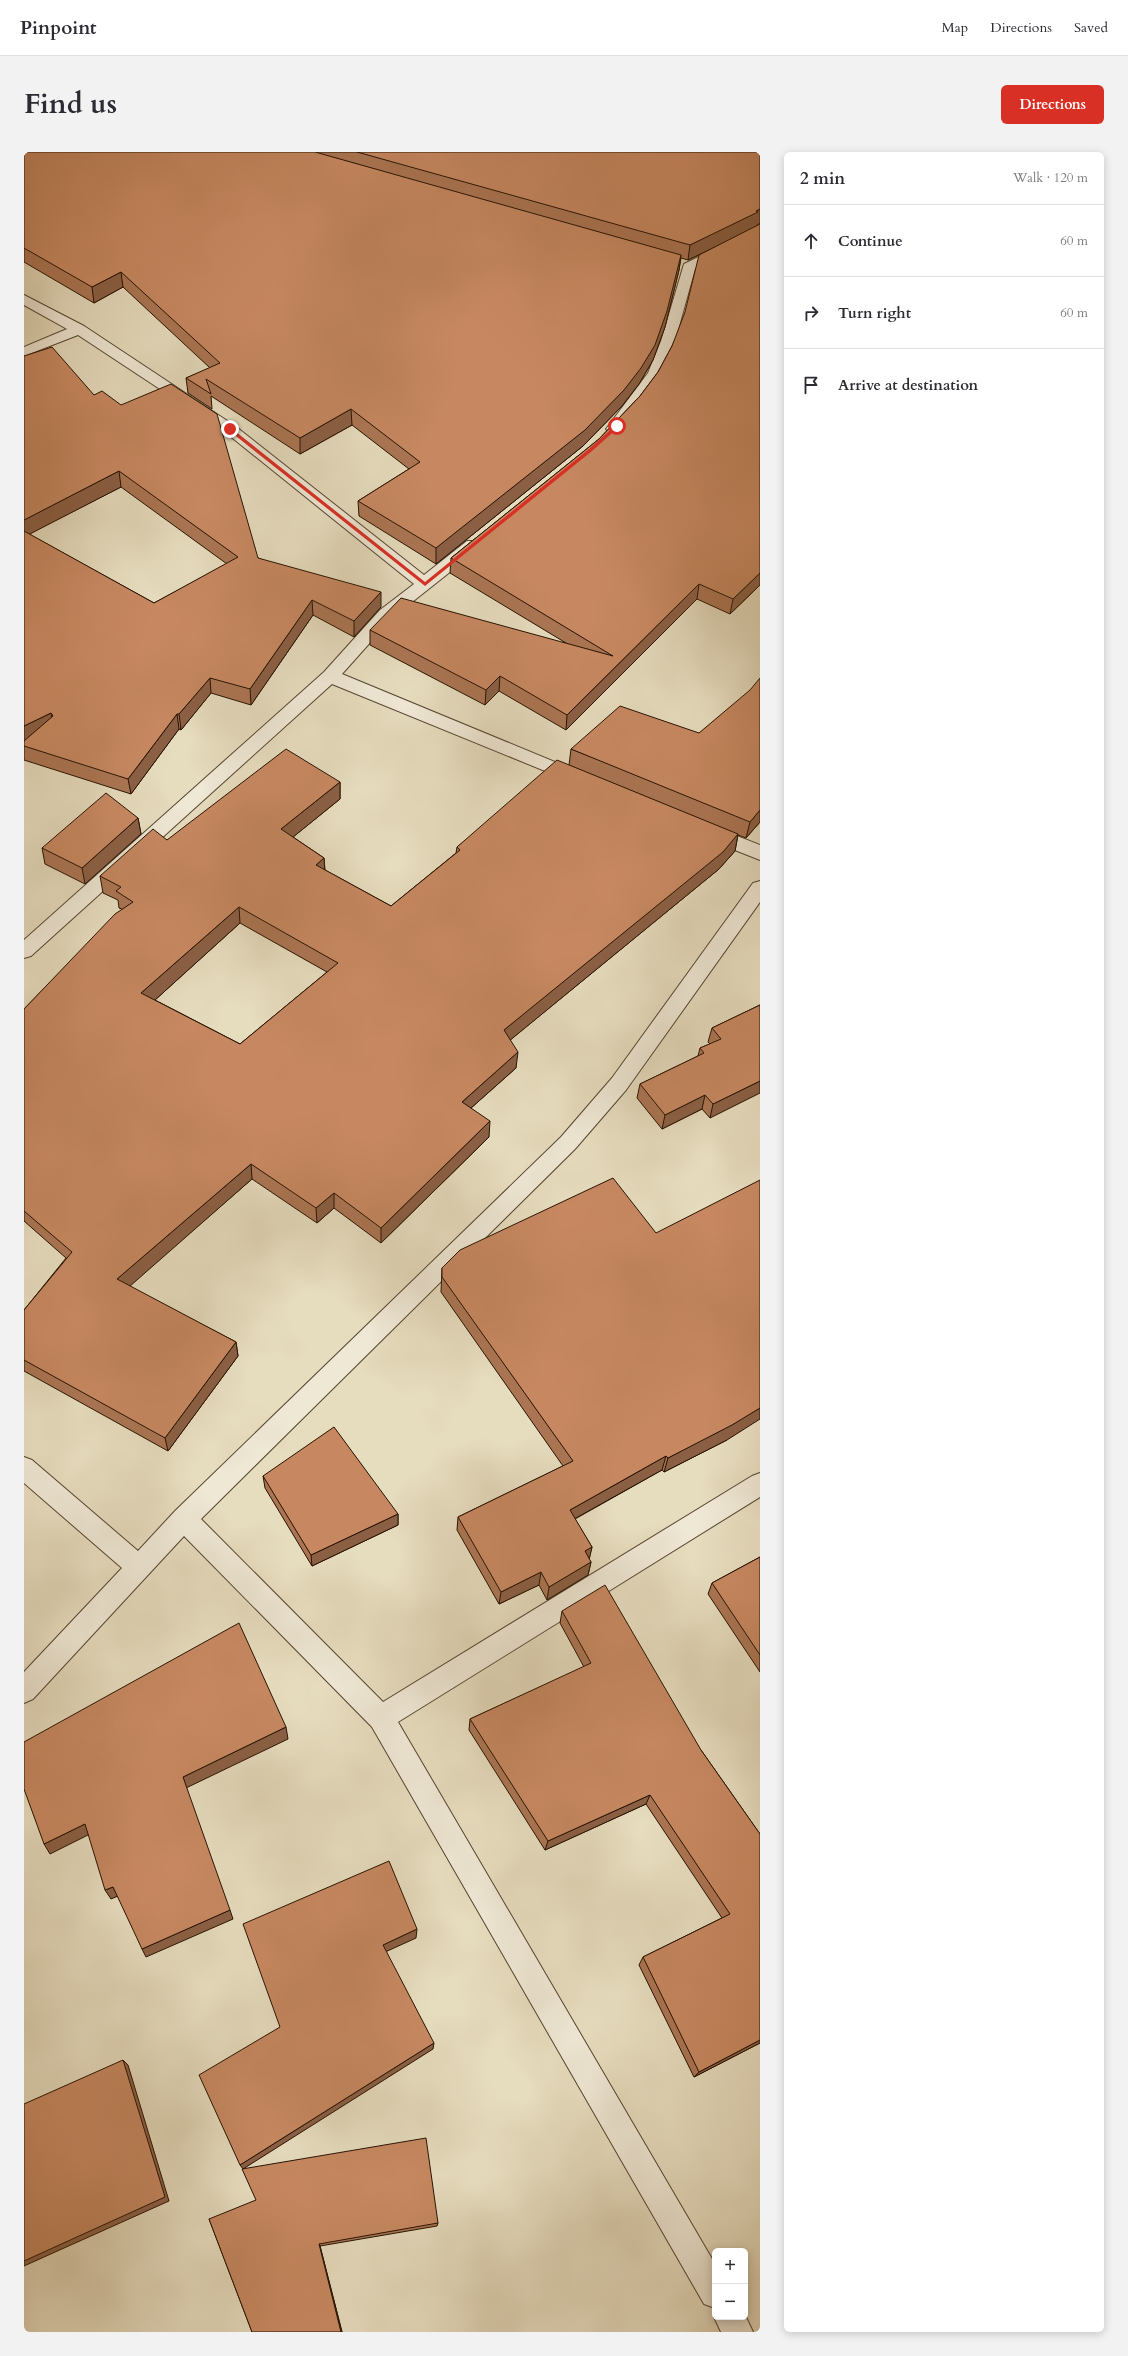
<!DOCTYPE html>
<html lang="en">
<head>
<meta charset="utf-8">
<style>
	:root { --surface:#fff; --page:#f2f2f3; --text:#2b2b33; --muted:#7c7c81; --line:#e1e1e2; --accent:#d93025 }
	body { margin:0; font-family:Cardo,serif; background:var(--page); color:var(--text) }
	.controls { position:absolute; right:12px; bottom:12px; display:grid; overflow:hidden; border-radius:6px; box-shadow:0 2px 10px #0003 }
	.controls button { width:36px; height:36px; display:grid; place-items:center; padding:0; border:0; border-bottom:1px solid var(--line); background:var(--surface); color:var(--text); font:20px sans-serif }
	.stop { position:absolute; width:12px; height:12px; margin:-9px; border:3px solid #d93025; border-radius:50%; background:#fff }
	.stop.end { background:#d93025; border-color:#fff; box-shadow:0 1px 4px #0008 }
	.list { margin:0; padding:0; list-style:none }
	h2 { display:flex; justify-content:space-between; align-items:center; height:52px; margin:0; padding:0 16px; font-size:17px }
	h2 small { font-size:13px; font-weight:400; color:var(--muted) }
	.list li { display:grid; grid-template-columns:26px 1fr auto; gap:12px; align-items:center; box-sizing:border-box; height:72px; padding:0 16px; border-top:1px solid var(--line) }
	.list b { display:block; font-size:15px; white-space:nowrap }
	.list em { font-size:13px; font-style:normal; color:var(--muted) }
	.icon { flex:none; width:22px; height:22px; fill:none; stroke:currentColor; stroke-width:2; stroke-linecap:round; stroke-linejoin:round }
	.map { position:relative; flex:none; width:736px; height:2180px; overflow:hidden; border-radius:6px }
	header { display:flex; align-items:center; gap:24px; box-sizing:border-box; height:56px; padding:0 20px; background:var(--surface); border-bottom:1px solid var(--line) }
	header strong { font-size:19px }
	nav { display:flex; gap:22px; margin-inline-start:auto; font-size:14px }
	.intro { display:flex; align-items:center; justify-content:space-between; box-sizing:border-box; height:96px; padding:0 24px }
	h1 { margin:0; font-size:28px }
	.button { padding:10px 18px; border-radius:6px; background:var(--accent); color:#fff; font-size:14px; font-weight:700 }
	main { display:flex; gap:24px; padding:0 24px }
	aside { flex:1; background:var(--surface); border-radius:6px; box-shadow:0 2px 10px #0003 }
	.map>svg:first-child { display:block }
</style>
</head>
<body>
<header>
<strong>Pinpoint</strong>
<nav><a>Map</a><a>Directions</a><a>Saved</a></nav>
</header>
<div class="intro"><h1>Find us</h1><a class="button">Directions</a></div>
<main>
<div class="map">
<svg width="736" height="2180" viewBox="0 0 736 2180">
	<rect width="100%" height="100%" fill="#e6dcbe"/>
	<filter id="stains"><feTurbulence type="fractalNoise" baseFrequency=".005" numOctaves="4"/><feColorMatrix values="0 0 0 0 .2 0 0 0 0 .09 0 0 0 0 .02 0 0 0 .5 -.17"/></filter>
	<radialGradient id="worn" r=".72"><stop offset=".6" stop-color="#630" stop-opacity="0"/><stop offset="1" stop-color="#630" stop-opacity=".3"/></radialGradient>
	<g fill="none" stroke-linecap="round" stroke-linejoin="round">
		<g stroke="#564430" stroke-width="2">
			<path id="minor" d="M736,75V84L671,117L651,189L638,221L595,280H585L582,277L624,221L637,189L660,112Z
				M0,143L60,174L211,274L400,423L443,389H455L457,393L455,397L368,466L318,522L560,622L563,626L560,630L554,632L548,630L308,532L7,804L0,806V788L300,520L356,458L390,432L201,280L54,183L0,204V195L43,177L0,153Z
				M685,673L736,693V708L678,685L676,680L678,675Z
				M736,729V750L602,938L551,997L177,1367L359,1550L728,1324L736,1321V1345L374,1570L691,2112V2156L680,2152L348,1575L160,1384L9,1547L0,1551V1520L98,1416L0,1331V1305L8,1308L114,1399L151,1359L537,985L588,926L729,731Z
				M691,2162V2165H721V2163L729,2180H697L690,2165Z"/>
		</g>
		<use href="#minor" fill="#efe8d5" fill-rule="evenodd"/>
	</g>
	<path fill="#ab7553" stroke="#261200" fill-rule="evenodd" d="M0,0H736V71L732,74L731,75L736,433L706,462L673,447L542,578L475,539L461,553L346,493V478L542,491L426,421L427,406L575,287L616,244L634,220L648,194L694,94L664,108L657,106L655,118L641,175L629,208L615,232L598,254L559,294L412,412L335,364L334,349L385,317L328,273L276,302L187,244L188,257L164,241L162,226L186,216L99,135L70,151L0,110Z
		M0,204L70,243L234,406L357,455L330,485L289,463L227,553L187,541L157,578L155,577L107,642L0,608ZM97,335L203,412L130,451L5,382Z
		M547,597L736,670L722,686L714,683L711,699L695,717L486,888L492,916L447,956L465,985L357,1091L310,1056L293,1071L228,1027L105,1134L212,1190L214,1204L144,1299L0,1219V1158L42,1106L0,1069V857L98,757L95,756L94,748L79,741L76,724L143,688L316,630V647L269,685L300,706L301,718L367,754L432,701L433,695L545,613ZM216,771L303,820L216,892L131,848Z
		M114,666L117,682L61,732L21,712L18,696Z
		M736,853L686,966L678,957L638,977L613,946L616,932L674,904L676,896L686,892L684,890L688,876Z
		M418,1116L703,1288L640,1320L638,1318L551,1367L568,1395L565,1407L567,1410L564,1423L523,1448L515,1433L475,1452L433,1378L434,1365L539,1314L417,1140Z
		M239,1324L374,1362V1373L288,1414L241,1336Z
		M736,1405V1520L684,1442L688,1431Z
		M538,1459L677,1598L736,1682V1891L670,1925L615,1813L619,1805L698,1766L622,1652L521,1698L445,1578L446,1567L560,1515L536,1471Z
		M185,2067L414,2071L413,2074L296,2094L318,2180H228Z"/>
	<path fill="#8b5f44" stroke="#261200" d="M736,57V71L732,74L731,76L664,108L666,93Z
		M657,103L655,118L641,175L629,208L615,232L598,254L559,294L412,412V396Z
		M97,120L99,135L70,151L68,135Z
		M327,257L328,273L276,302V286Z
		M95,319L97,335L0,385V368Z
		M736,421V433L706,462L709,447Z
		M675,432L673,447L542,578L543,563Z
		M357,440V455L330,485V469Z
		M288,448L289,463L227,553L226,537Z
		M476,524L475,539L461,553L462,538Z
		M186,526L187,541L157,578L155,562Z
		M27,561L30,576L0,591V574Z
		M153,562L155,577L107,642L104,627Z
		M316,630V647L258,694L257,677Z
		M736,658V670L722,686L726,670Z
		M114,666L117,682L61,732L58,716Z
		M714,682L711,699L695,717L479,894L480,878Z
		M300,706L301,723L292,713Z
		M215,755L216,771L120,858L117,841Z
		M494,900L492,916L437,965L438,950Z
		M736,929V941L686,966L689,952Z
		M681,943L678,957L638,977L641,963Z
		M466,969L465,985L357,1091V1076Z
		M227,1012L228,1027L97,1142L93,1127Z
		M310,1041V1056L293,1071L292,1056Z
		M212,1190L214,1204L144,1299L141,1286Z
		M736,1256V1267L703,1288L640,1320L644,1306Z
		M642,1304L638,1318L543,1371L546,1358Z
		M374,1362V1373L288,1414L287,1403Z
		M568,1395L565,1408L561,1399Z
		M567,1410L564,1423L523,1448L525,1435Z
		M517,1420L515,1433L475,1452L477,1440Z
		M262,1575L264,1587L162,1636L159,1625Z
		M626,1643L622,1652L521,1698L524,1689Z
		M61,1672L66,1682L26,1702L20,1692Z
		M89,1735L94,1744L87,1747L81,1738Z
		M206,1758L209,1767L122,1805L118,1797Z
		M393,1777L392,1786L359,1801V1793Z
		M736,1888V1891L670,1925L675,1920Z
		M410,1891L409,1897L219,2017L216,2013Z
		M99,1908L104,1913L145,2049L0,2114V2109Z
		M295,2092L296,2094L318,2180H317Z"/>
	<path fill="#c78861" stroke="#261200" fill-rule="evenodd" d="M0,0H291L657,103L643,159L631,193L617,216L600,238L561,278L412,396L334,349L396,310L327,257L276,286L182,227L187,242L162,226L196,211L97,120L68,135L0,96Z
		M333,0H736V57L732,59L734,60L666,93Z
		M736,72V421L709,447L675,432L543,563L476,524L462,538L346,478L377,446L589,504L427,406L575,287L616,244L634,220L648,194L661,160L675,103Z
		M28,195L70,243L78,239L97,253L147,232L193,262L234,406L357,440L330,469L288,448L226,537L186,526L155,562H153L104,627L0,594V589L29,564L27,561L0,574V379L130,451L214,405L95,319L0,368V204Z
		M736,526V658L726,670L547,597L596,554L675,581L726,538Z
		M262,597L316,630L257,677L300,706L292,713L367,754L436,698L433,695L533,608L714,682L699,700L480,878L494,900L438,950L466,969L357,1076L310,1041L292,1056L227,1012L93,1127L212,1190L141,1286L0,1208V1158L48,1100L0,1059V857L91,762L109,750L92,739L97,735L76,724L129,677L143,688ZM215,755L314,811L216,892L117,841Z
		M82,641L114,666L58,716L18,696Z
		M736,853V929L689,952L681,943L641,963L616,932L680,901L676,896L697,887L688,876Z
		M589,1026L632,1081L736,1028V1256L708,1273L644,1306L642,1304L546,1358L568,1395L561,1399L567,1410L525,1435L517,1420L477,1440L434,1365L549,1309L418,1125V1116L436,1098Z
		M310,1275L374,1362L287,1403L239,1324Z
		M736,1405V1503L688,1431Z
		M581,1433L677,1598L736,1682V1888L675,1920L619,1805L706,1762L626,1643L524,1689L446,1567L567,1511L538,1459Z
		M215,1471L262,1575L159,1625L206,1758L118,1797L89,1735L81,1738L61,1672L20,1692L0,1637V1590Z
		M365,1709L393,1777L359,1793L410,1891L216,2013L175,1923L256,1875L219,1772Z
		M99,1908L141,2045L0,2109V1952Z
		M402,1986L414,2071L295,2092L317,2180H228L185,2067L232,2048L218,2017Z"/>
	<path fill="#d93025" d="M592,273L596,274L568,299L401,434L203,277L207,276L401,430L565,297Z"/>
	<rect width="100%" height="100%" filter="url(#stains)"/>
	<rect width="100%" height="100%" fill="url(#worn)"/>
</svg>
<div class="controls">
<button>+</button>
<button>−</button>
</div>
<div class="stop" style="left:593px;top:274px"></div>
<div class="stop end" style="left:206px;top:277px"></div>
</div>
<aside>
<h2>2 min<small>Walk · 120 m</small></h2>
<ul class="list">
<li><svg class="icon" aria-label="ahead" viewBox="0 0 24 24"><path d="M12 20V5M6 11l6-6 6 6"/></svg><div><b>Continue</b></div><em>60 m</em></li>
<li><svg class="icon" aria-label="right" viewBox="0 0 24 24"><path d="M7 20v-9h11M14 6l5 5-5 5"/></svg><div><b>Turn right</b></div><em>60 m</em></li>
<li><svg class="icon" aria-label="arrive" viewBox="0 0 24 24"><path d="M6 21V4h12l-3 4 3 4H6"/></svg><div><b>Arrive at destination</b></div></li>
</ul>
</aside>
</main>
</body>
</html>
